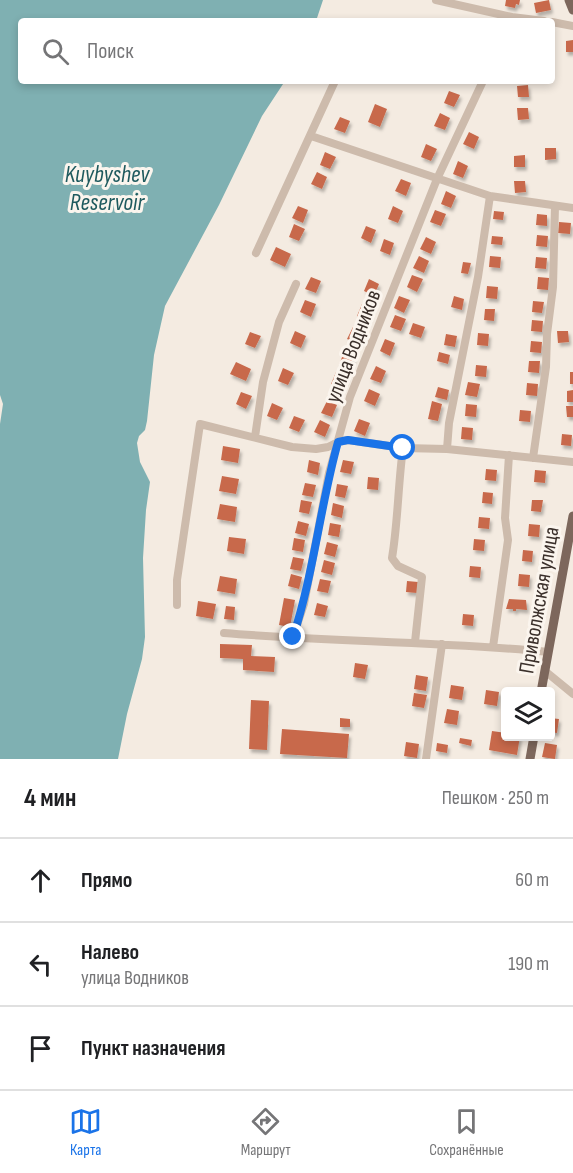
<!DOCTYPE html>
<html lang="ru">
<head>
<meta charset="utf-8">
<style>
	:root { --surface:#fff; --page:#f2f2f2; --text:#202124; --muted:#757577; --line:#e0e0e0; --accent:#1a73e8 }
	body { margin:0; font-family:"Sofia Sans Condensed",sans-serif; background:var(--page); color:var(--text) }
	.controls { position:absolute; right:18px; bottom:18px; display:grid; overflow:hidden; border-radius:6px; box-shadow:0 3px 9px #0003 }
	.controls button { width:54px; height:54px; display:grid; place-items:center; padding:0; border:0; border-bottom:2px solid var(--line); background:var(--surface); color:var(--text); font:30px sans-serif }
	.stop { position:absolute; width:18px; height:18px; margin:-14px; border:4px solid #1a73e8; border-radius:50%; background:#fff }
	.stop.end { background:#1a73e8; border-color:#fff; box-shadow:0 2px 6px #0008 }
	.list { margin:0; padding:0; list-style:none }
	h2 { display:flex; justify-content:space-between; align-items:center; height:78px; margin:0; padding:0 24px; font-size:26px }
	h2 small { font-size:20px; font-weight:400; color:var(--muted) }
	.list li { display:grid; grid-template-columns:39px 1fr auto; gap:18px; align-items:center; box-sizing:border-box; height:84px; padding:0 24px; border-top:2px solid var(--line) }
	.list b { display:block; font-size:22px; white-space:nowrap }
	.list p { margin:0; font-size:20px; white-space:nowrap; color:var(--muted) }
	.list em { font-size:20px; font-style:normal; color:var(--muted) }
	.icon { flex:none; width:33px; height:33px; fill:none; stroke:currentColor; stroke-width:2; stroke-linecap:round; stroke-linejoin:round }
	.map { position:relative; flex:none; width:573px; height:759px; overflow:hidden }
	.search { position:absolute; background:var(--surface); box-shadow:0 3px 9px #0003; left:18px; right:18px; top:18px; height:66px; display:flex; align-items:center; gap:15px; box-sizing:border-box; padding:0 21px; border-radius:6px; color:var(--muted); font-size:22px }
	.sheet { height:330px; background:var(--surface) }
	nav { display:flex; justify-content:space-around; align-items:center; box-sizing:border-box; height:84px; border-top:2px solid var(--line); background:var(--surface); font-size:16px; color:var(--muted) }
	nav a { display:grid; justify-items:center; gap:3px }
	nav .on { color:var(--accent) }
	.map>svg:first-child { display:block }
</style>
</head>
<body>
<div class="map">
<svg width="573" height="759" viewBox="0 0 573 759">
	<defs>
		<filter id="shadow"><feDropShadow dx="2" dy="3.5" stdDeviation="1.5" flood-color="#0004"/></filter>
	</defs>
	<rect width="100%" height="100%" fill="#f4ebe1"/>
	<path fill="#7fb0b2" d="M0,0H323L316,21H21V81H285L262,116L219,205L165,306L154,355L147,421L145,430L139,436L137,443L140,462L150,482L146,510L143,558L145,637L142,659L127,714L118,759H0V424L3,404L0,395Z"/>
	<path fill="#c8694b" filter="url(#shadow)" d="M506,0H520L519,5L516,4L515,8L505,6Z
		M549,0L551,10L536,13L534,3Z
		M573,40V52H566V41Z
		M528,85L529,97H518L517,86Z
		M449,91L460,95L454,107L444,103Z
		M375,104L387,109L380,127L368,122Z
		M517,108H528L529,119L518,120Z
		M440,113L450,118L445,130L434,126Z
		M340,117L350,121L345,133L334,129Z
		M469,132L479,137L474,149L463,144Z
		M426,144L437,149L431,161L421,157Z
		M545,148H556V159L545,160Z
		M325,152L336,157L330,169L320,165Z
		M525,155V167H514V156Z
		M458,161L468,166L463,178L453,174Z
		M317,172L327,177L322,189L311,184Z
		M401,179L411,183L406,196L395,191Z
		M514,181H525L526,192L515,193Z
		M446,191L456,196L451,208L441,204Z
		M298,206L308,210L303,223L292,218Z
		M393,206L403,211L398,223L388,219Z
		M435,210L446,214L441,226L430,222Z
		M494,211L504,212L503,220L493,219Z
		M537,214L547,215V226L536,225Z
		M559,222L571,223L570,234L558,233Z
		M294,224L305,229L299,241L289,237Z
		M366,226L376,230L371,243L361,238Z
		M537,235L548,236L547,247L536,246Z
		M492,236L503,237L502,245L491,244Z
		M426,237L436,242L431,254L420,249Z
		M384,239L394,243L390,255L380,251Z
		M276,247L291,254L285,267L270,260Z
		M419,256L429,261L424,273L413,268Z
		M490,256L501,257L500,268L489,267Z
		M536,257L547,258L546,269L535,268Z
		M463,262L471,263L468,274L461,273Z
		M412,275L423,279L417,292L407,287Z
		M311,277L321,281L316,293L305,289Z
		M538,277L549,278L548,290L537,289Z
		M369,279L379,284L374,296L364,291Z
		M487,286L498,287L497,299L486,298Z
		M399,296L410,300L404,313L394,308Z
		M454,296L464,299L462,310L451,307Z
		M305,300L316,304L311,317L300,312Z
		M533,301L544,302L542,313L532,312Z
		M362,304L372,308L367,321L357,316Z
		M485,309H495L494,321L484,320Z
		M395,315L406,319L401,331L390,327Z
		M532,320L543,321L542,332L531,331Z
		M413,323L425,327L421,338L409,334Z
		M353,327L363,332L358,344L347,339Z
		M295,331L306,336L301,348L290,343Z
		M557,331H568L569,342L558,343Z
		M250,332L261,336L255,348L245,344Z
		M478,333L489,334L488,346L477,345Z
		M446,334L457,336L455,347L444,345Z
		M385,339L395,343L390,356L380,351Z
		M531,341L542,342L541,353L530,352Z
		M344,352L354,357L349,369L339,365Z
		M439,352L450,355L448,364L437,361Z
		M529,361H540L539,373L528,372Z
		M236,362L251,369L246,381L230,374Z
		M476,365L487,366L486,377L475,376Z
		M376,366L386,371L381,383L370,379Z
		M283,368L294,373L288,385L278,381Z
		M336,372L347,377L341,389L331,384Z
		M570,372H573V384H570Z
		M468,382L480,384L477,397L465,395Z
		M527,383L538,384L537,396L526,395Z
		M438,387L449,390L447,400L435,397Z
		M369,389L380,394L375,406L364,401Z
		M573,390V402H567V391Z
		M241,392L252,396L246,409L236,404Z
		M327,401L337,405L332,417L321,413Z
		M432,401L442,404L438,421L428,419Z
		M272,403L283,408L277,420L267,416Z
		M466,404L477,405L476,417L465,416Z
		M566,406H573V417H567Z
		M520,410L531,411L530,422L519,421Z
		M294,416L305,420L299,432L289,428Z
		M359,419L370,423L365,436L354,431Z
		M320,420L330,425L325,437L314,432Z
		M462,427L473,428L472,440L461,439Z
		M562,434L572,435L571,446L561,445Z
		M223,446L240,449L238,463L221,460Z
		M309,460L320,463L318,475L307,472Z
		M343,460L354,462L351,474L340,472Z
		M486,469L497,470L496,481L485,480Z
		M535,470L546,471L545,483L534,482Z
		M222,476L239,479L236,494L219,491Z
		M368,477L379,478L378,490L367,489Z
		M305,483L316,485L313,497L302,495Z
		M337,484L348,486L345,498L335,496Z
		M483,492L493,493L492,504L482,503Z
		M301,500L312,502L309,514L299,512Z
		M532,500H543L541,512L531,511Z
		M333,503L344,506L342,518L331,515Z
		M220,504L237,507L235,522L217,519Z
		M479,517L490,518L489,529L478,528Z
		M298,521L309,524L306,536L295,533Z
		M330,523L341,525L339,537L328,535Z
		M529,524L540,525L539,537L528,536Z
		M229,537L246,539L244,554L227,551Z
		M294,538L305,540L303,552L292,550Z
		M474,539L485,540L484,551L473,550Z
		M327,542L338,545L335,557L324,554Z
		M523,550L533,551L532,562L522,561Z
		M293,557L304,559L301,571L290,569Z
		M324,560L335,563L332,575L321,572Z
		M470,566L481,567L480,578L469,577Z
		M291,574L302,577L299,589L288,586Z
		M519,574L530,575L529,587L518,586Z
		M220,576L237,579L235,594L217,591Z
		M320,579L331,581L328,593L317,591Z
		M407,581L418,582L417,593L406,592Z
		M284,598L295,600L290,627L279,625Z
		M509,599L526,600L527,610L516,609V611H513V609H506Z
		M198,601L216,604L213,619L196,616Z
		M317,603L328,606L325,617L314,615Z
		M226,606L235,607L234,620L224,619Z
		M463,614L474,615L473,626L462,625Z
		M220,644L252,645L251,656L275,657L274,672L243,670V659L220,658Z
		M355,663L368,665L365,679L353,677Z
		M416,675L428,677L426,691L414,689Z
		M451,685L464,687L462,700L449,698Z
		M486,690L499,692L497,706L484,704Z
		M414,693L427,695L424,708L412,706Z
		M251,700L269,701L267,750L249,749Z
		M447,709L459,711L457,725L444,723Z
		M340,718L350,719V727H340Z
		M550,718L559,719L557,733L550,732Z
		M282,729L349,734L347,758L280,754Z
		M492,731L506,733V736H520L517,755L489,750Z
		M460,738L472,740L471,746L459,743Z
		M406,742L419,744L417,758L404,756Z
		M437,743L448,745L447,753L436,751Z
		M545,743L557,745L555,759L542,757Z"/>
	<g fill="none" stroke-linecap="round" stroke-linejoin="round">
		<path stroke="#cdbbac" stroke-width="8" d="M436,0L512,17L544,21
			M552,22L573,26
			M311,136L490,196L573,208
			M256,253L335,81
			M255,437L263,382L279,322L296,284
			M403,448C398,485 398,522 392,558L398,566L422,577L415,642
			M447,449L449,423L478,277L490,196
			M533,458L546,367L547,334L553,287L555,206
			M177,605V580L200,424L292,447L316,449L328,447L338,442L348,440L403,448L447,449L573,462
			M224,633C332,642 440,641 548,652
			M293,637L304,604L329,473L350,397L437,179L483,81
			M493,647L508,540L505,518L509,455
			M545,671L573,694
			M426,759L442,644"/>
		<path stroke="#7d675c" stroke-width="9" d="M569,0L573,10
			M541,692L573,516
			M530,759L534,736"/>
	</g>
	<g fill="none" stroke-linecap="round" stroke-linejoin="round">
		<path stroke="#1a73e8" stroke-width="8" d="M293,637C314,573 320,506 338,442L348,440L403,448"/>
	</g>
	<g text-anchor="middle" stroke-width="6" stroke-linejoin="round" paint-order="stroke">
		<g font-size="22" fill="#3b302b" stroke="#fbf5ee">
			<text transform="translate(352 346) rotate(-69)" y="8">улица Водников</text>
			<text transform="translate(538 600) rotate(-80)" y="8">Приволжская улица</text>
		</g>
		<g font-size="24" font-style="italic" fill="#1f5a5e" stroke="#fbf5ee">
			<text x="107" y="182">Kuybyshev<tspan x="107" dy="28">Reservoir</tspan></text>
		</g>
	</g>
</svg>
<div class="controls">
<button><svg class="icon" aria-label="layers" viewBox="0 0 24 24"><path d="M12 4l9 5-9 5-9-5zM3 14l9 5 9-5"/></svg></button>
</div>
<div class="stop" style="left:403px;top:448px"></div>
<div class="stop end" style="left:293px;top:637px"></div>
<div class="search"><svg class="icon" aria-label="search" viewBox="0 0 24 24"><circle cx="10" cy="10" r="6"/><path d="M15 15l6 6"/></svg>Поиск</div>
</div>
<section class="sheet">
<h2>4 мин<small>Пешком · 250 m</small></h2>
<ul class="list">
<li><svg class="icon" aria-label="ahead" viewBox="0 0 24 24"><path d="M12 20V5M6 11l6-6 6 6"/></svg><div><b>Прямо</b></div><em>60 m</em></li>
<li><svg class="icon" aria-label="left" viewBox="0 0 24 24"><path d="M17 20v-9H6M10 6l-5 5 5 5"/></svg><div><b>Налево</b><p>улица Водников</p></div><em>190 m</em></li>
<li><svg class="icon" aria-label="arrive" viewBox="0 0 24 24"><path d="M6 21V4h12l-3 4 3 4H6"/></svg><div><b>Пункт назначения</b></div></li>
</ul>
</section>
<nav>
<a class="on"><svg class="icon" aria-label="map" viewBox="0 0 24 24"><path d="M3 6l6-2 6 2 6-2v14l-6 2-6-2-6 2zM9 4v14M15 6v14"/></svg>Карта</a>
<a><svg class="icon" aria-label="directions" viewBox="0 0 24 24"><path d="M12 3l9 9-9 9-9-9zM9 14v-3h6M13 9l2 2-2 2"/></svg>Маршрут</a>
<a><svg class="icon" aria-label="saved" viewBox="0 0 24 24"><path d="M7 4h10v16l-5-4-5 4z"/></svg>Сохранённые</a>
</nav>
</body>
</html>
